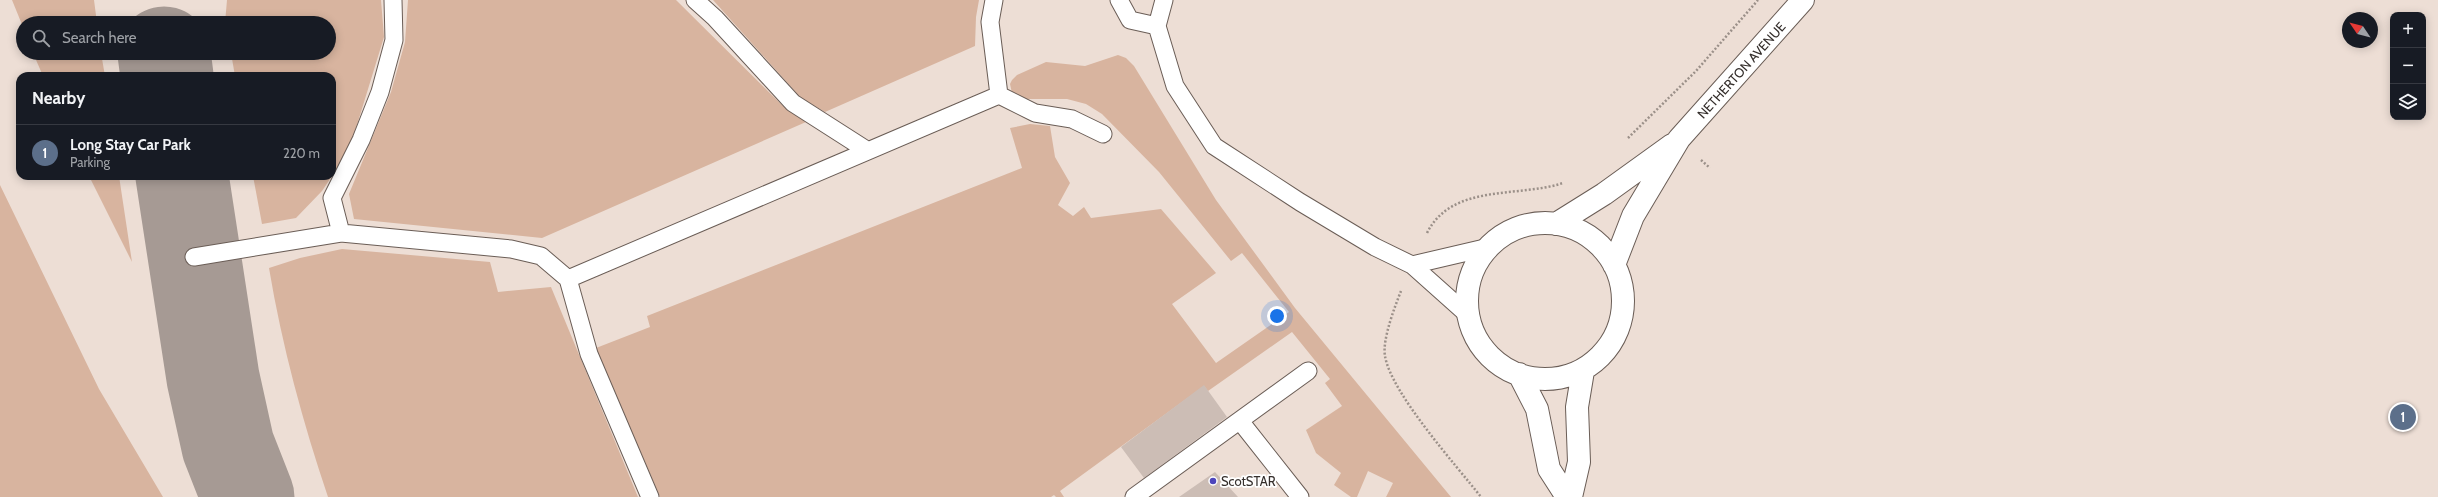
<!DOCTYPE html>
<html lang="en">
<head>
<meta charset="utf-8">
<style>
	:root { --surface:#171b24; --page:#242831; --text:#f1f3f6; --muted:#9ea1a6; --line:#363941; --accent:#d93025 }
	body { margin:0; font-family:Cabin,sans-serif; background:var(--page); color:var(--text) }
	.controls { position:absolute; right:12px; top:12px; display:grid; overflow:hidden; border-radius:8px; box-shadow:0 2px 10px #0003 }
	.controls button { width:36px; height:36px; display:grid; place-items:center; padding:0; border:0; border-bottom:1px solid var(--line); background:var(--surface); color:var(--text); font:20px sans-serif }
	.compass { position:absolute; left:2342px; top:12px; width:36px; height:36px; border-radius:50%; background:var(--surface); box-shadow:0 2px 10px #0003; rotate:305deg }
	.you { position:absolute; left:1277px; top:316px; width:14px; height:14px; margin:-10px; border:3px solid #fff; border-radius:50%; background:#1a73e8; box-shadow:0 0 0 6px #1a73e833 }
	.badge { display:grid; place-items:center; width:26px; height:26px; border-radius:50%; background:var(--accent); color:#fff; font-size:13px; font-weight:700 }
	.pin { position:absolute; translate:-50% -50%; border:2px solid #fff; box-shadow:0 1px 4px #0006 }
	.list { margin:0; padding:0; list-style:none }
	h2 { display:flex; justify-content:space-between; align-items:center; height:52px; margin:0; padding:0 16px; font-size:17px }
	h2 small { font-size:13px; font-weight:400; color:var(--muted) }
	.list li { display:grid; grid-template-columns:26px 1fr auto; gap:12px; align-items:center; box-sizing:border-box; height:56px; padding:0 16px; border-top:1px solid var(--line) }
	.list b { display:block; font-size:15px; white-space:nowrap }
	.list p { margin:0; font-size:13px; white-space:nowrap; color:var(--muted) }
	.list em { font-size:13px; font-style:normal; color:var(--muted) }
	.icon { flex:none; width:22px; height:22px; fill:none; stroke:currentColor; stroke-width:2; stroke-linecap:round; stroke-linejoin:round }
	.map { position:relative; flex:none; width:2438px; height:497px; overflow:hidden }
	.search { position:absolute; background:var(--surface); box-shadow:0 2px 10px #0003; left:16px; top:16px; width:320px; height:44px; display:flex; align-items:center; gap:10px; box-sizing:border-box; padding:0 14px; border-radius:22px; color:var(--muted); font-size:15px }
	.panel { position:absolute; background:var(--surface); box-shadow:0 2px 10px #0003; left:16px; top:72px; width:320px; height:108px; border-radius:12px }
	.map>svg:first-child { display:block }
</style>
</head>
<body>
<div class="map">
<svg width="2438" height="497" viewBox="0 0 2438 497">
	<rect width="100%" height="100%" fill="#edded5"/>
	<path fill="#d8b49f" d="M12,0H94L97,23H23V27Z
		M227,0H381L384,37L349,151L322,191L296,218L262,224L253,176H332V76H235L231,53H329V23H225Z
		M408,0H676L786,109L806,122L542,238L354,219L349,194L391,92L405,42Z
		M713,0H979L976,17L975,46L825,112L801,98Z
		M33,53H101L105,76H43Z
		M1118,55L1126,58L1134,66L1216,200L1295,308L1451,497H1386L1393,483L1368,471L1357,497H1351L1334,485L1341,473L1316,453L1306,430L1342,406L1325,383L1330,379L1292,332L1208,391L1204,386L1060,491L1064,497H1056L1054,495L1051,497H660L596,348L650,327L647,316L1022,168L1010,128L1030,124L1050,126L1055,157L1070,183L1058,205L1073,216L1084,207L1091,218L1161,209L1216,273L1172,304L1216,363L1289,312L1242,253L1231,261L1159,172L1102,114L1086,104L1067,99H1022L1012,93L1010,84L1012,80L1017,75L1046,62L1085,66Z
		M89,176H119L132,262Z
		M0,185L99,389L163,497H0Z
		M342,249L490,262L498,292L551,287L638,497H328C303,423 282,346 269,268L300,258Z"/>
	<g fill="none" stroke-linecap="round" stroke-linejoin="round">
		<path stroke="#a69a94" stroke-width="93" d="M164,53L167,76
			M182,176L213,378L228,446L248,497"/>
	</g>
	<path fill="#ccbdb5" d="M1204,385L1227,417L1144,478L1121,447Z
		M1215,472L1238,497H1179Z"/>
	<g fill="none" stroke-linecap="round" stroke-linejoin="round">
		<g stroke="#6a5d56" stroke-width="19">
			<path id="lane" d="M695,0L715,18L793,103L868,151
				M994,0L990,22L999,95
				M1119,0L1130,20L1157,26
				M1164,0L1157,26L1175,86L1214,146L1300,202L1375,247L1412,265L1468,315
				M341,233L332,198L361,140L380,92L394,40L393,0
				M194,257L341,233L511,249L541,256L568,279L589,354L650,497
				M1412,265L1489,247
				M568,279L999,95L1035,113L1072,119L1103,134
				M1240,421L1300,497
				M1134,497L1308,371"/>
		</g>
		<g stroke="#6a5d56" stroke-width="24">
			<path id="secondary" d="M1467 301a78 78 0 1 1 156 0a78 78 0 1 1-156 0Z
				M1556,224L1604,194L1672,145
				M1614,265L1633,216L1679,139L1803,0
				M1519,374L1537,409L1549,469L1567,497
				M1571,497L1579,462L1577,407L1583,371"/>
		</g>
		<path stroke="#9b9089" stroke-width="2.5" stroke-dasharray="2 2" stroke-linecap="butt" d="M1628,138L1696,71L1758,0
			M1701,160L1710,168
			M1427,233C1452,183 1518,198 1563,183
			M1401,291C1395,306 1382,340 1385,356C1391,393 1456,465 1481,497"/>
		<use href="#lane" stroke="#fff" stroke-width="17"/>
		<use href="#secondary" stroke="#fff" stroke-width="22"/>
	</g>
	<circle fill="#4d45bc" stroke="#fff" stroke-width="1.5" cx="1213" cy="481" r="4"/>
	<g text-anchor="middle" stroke-width="3.5" stroke-linejoin="round" paint-order="stroke">
		<g font-size="13" fill="#352f2c" stroke="#fff">
			<text transform="translate(1741 70) rotate(-48)" y="5">NETHERTON AVENUE</text>
		</g>
		<g font-size="13" fill="#352f2c" stroke="#fff" text-anchor="start">
			<text x="1221" y="486">ScotSTAR</text>
		</g>
	</g>
</svg>
<div class="controls">
<button>+</button>
<button>−</button>
<button><svg class="icon" aria-label="layers" viewBox="0 0 24 24"><path d="M12 4l9 5-9 5-9-5zM3 14l9 5 9-5"/></svg></button>
</div>
<svg class="compass" viewBox="-18 -18 36 36"><path d="M0-13l5 13h-10z" fill="#e53935"/><path d="M0 13l5-13h-10z" fill="#9ea1a6"/></svg>
<div class="you"></div>
<div class="pin badge" style="left:2403px;top:417px;background:#5c6f8a">1</div>
<div class="search"><svg class="icon" aria-label="search" viewBox="0 0 24 24"><circle cx="10" cy="10" r="6"/><path d="M15 15l6 6"/></svg>Search here</div>
<section class="panel">
<h2>Nearby<small></small></h2>
<ul class="list">
<li><span class="badge" style="background:#5c6f8a">1</span><div><b>Long Stay Car Park</b><p>Parking</p></div><em>220 m</em></li>
</ul>
</section>
</div>
</body>
</html>
